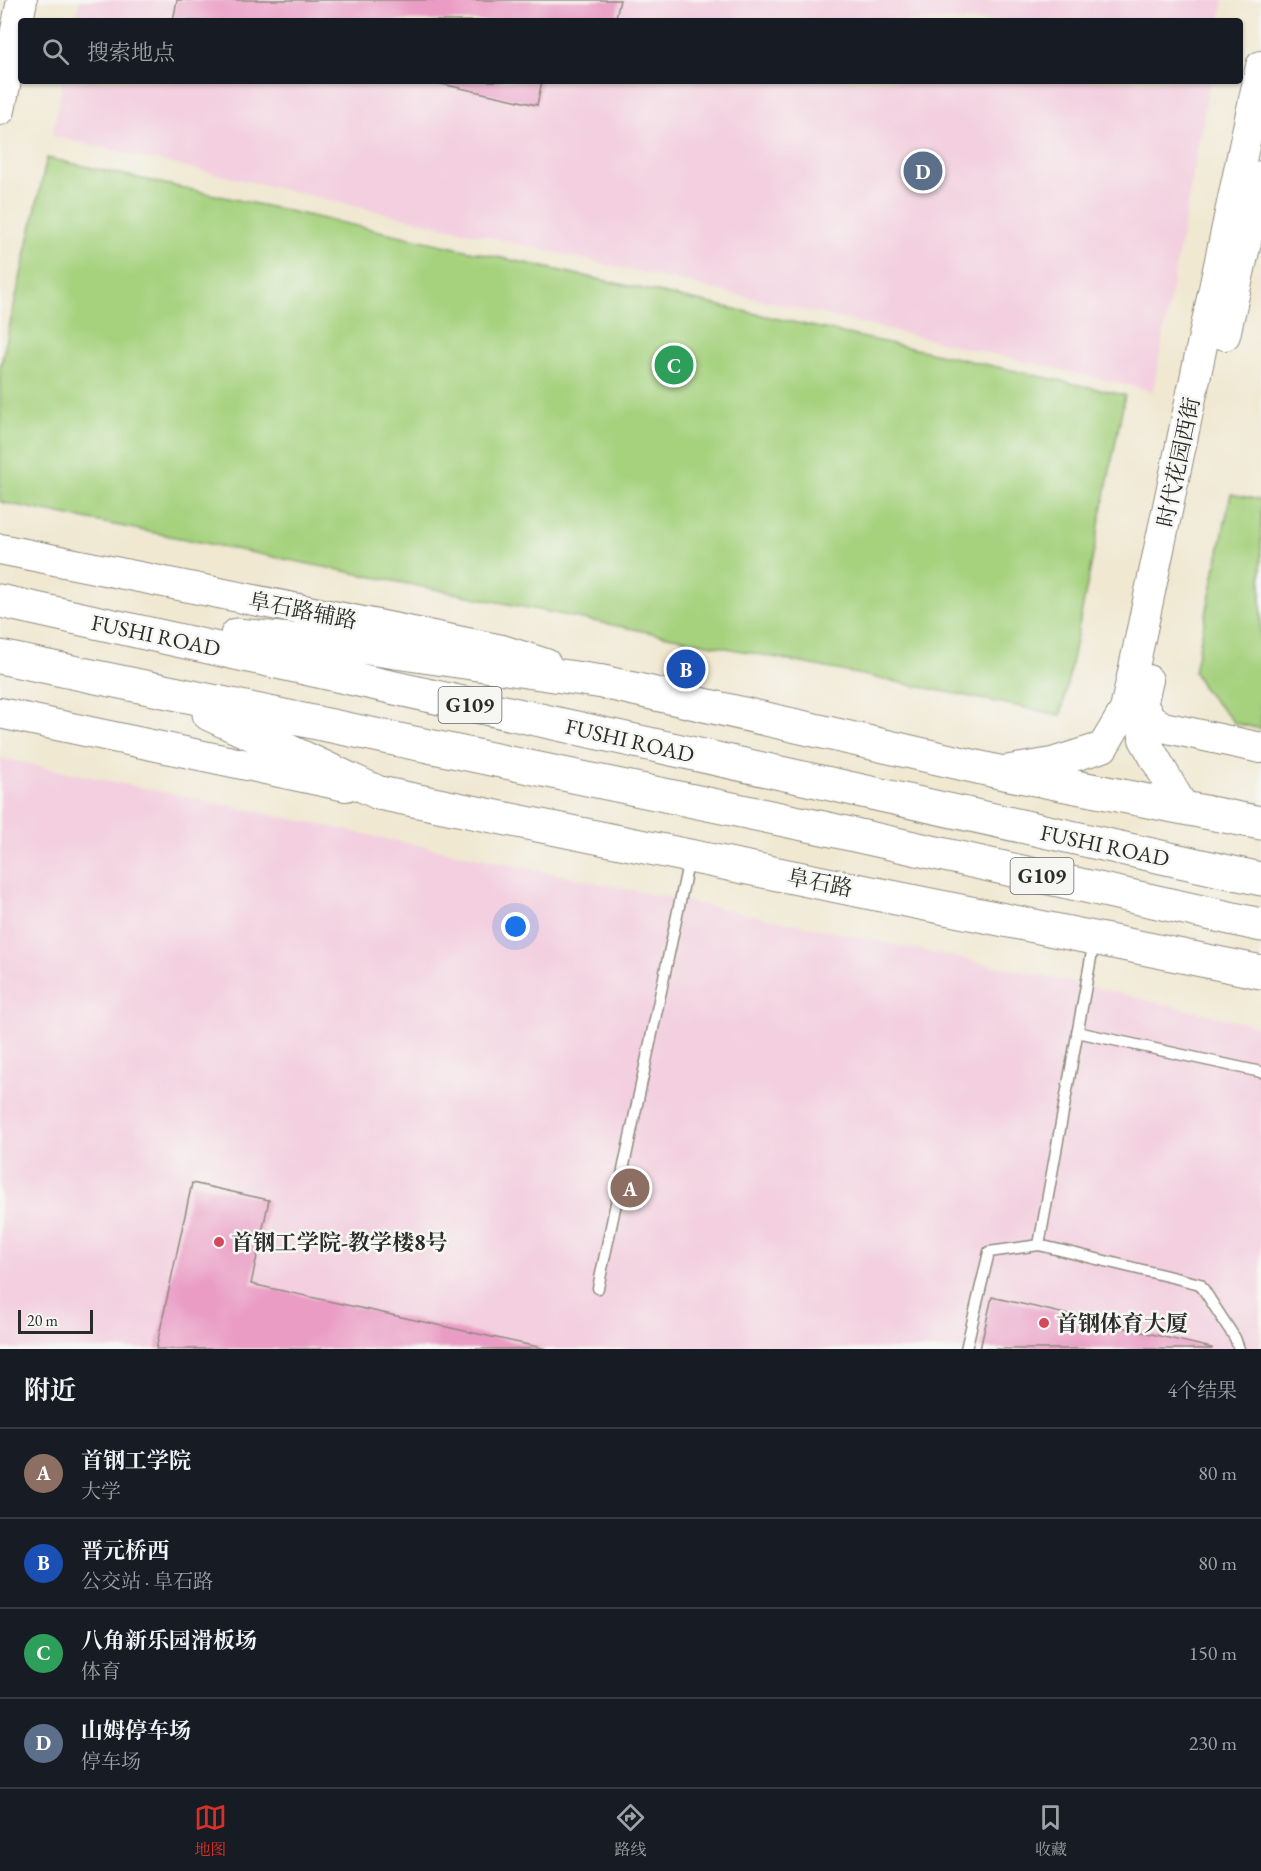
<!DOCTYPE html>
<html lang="zh">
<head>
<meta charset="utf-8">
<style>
	:root { --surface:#171b24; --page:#20242c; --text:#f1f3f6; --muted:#9ea1a6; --line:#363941; --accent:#d93025 }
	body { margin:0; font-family:"EB Garamond","Noto Serif SC",serif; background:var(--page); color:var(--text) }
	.scale { position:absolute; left:18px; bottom:15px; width:75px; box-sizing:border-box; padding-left:6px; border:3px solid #2b2b2b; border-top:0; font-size:16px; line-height:21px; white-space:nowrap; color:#2b2b2b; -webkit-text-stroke:4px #f6f6f2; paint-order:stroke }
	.you { position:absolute; left:516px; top:927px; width:21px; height:21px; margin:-15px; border:4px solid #fff; border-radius:50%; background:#1a73e8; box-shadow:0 0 0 9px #1a73e833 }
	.badge { display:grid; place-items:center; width:39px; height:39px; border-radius:50%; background:var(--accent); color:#fff; font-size:20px; font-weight:700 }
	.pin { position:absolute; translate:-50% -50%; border:3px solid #fff; box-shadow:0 2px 6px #0006 }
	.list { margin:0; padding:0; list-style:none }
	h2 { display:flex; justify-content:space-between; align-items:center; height:78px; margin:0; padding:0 24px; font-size:26px }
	h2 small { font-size:20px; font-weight:400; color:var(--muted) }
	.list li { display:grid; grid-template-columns:39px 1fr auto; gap:18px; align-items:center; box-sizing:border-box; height:90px; padding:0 24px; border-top:2px solid var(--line) }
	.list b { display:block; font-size:22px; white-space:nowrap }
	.list p { margin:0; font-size:20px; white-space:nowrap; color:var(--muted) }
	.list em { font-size:20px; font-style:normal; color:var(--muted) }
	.icon { flex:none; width:33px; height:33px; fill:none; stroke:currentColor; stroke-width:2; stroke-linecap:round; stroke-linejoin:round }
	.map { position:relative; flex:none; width:1261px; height:1349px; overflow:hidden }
	.search { position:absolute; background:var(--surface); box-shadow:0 2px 4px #0004; left:18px; right:18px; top:18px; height:66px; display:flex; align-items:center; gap:15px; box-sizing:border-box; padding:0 21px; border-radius:6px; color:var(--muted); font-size:22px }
	.sheet { height:438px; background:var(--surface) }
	nav { display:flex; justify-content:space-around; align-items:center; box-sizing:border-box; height:84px; border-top:2px solid var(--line); background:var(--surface); font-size:16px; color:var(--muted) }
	nav a { display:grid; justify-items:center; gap:3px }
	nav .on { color:var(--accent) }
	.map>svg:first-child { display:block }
</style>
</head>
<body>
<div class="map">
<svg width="1261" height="1349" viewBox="0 0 1261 1349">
	<rect width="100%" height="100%" fill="#f6f6f2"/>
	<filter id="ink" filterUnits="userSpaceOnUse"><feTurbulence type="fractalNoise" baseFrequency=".0167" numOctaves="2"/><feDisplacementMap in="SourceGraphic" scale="12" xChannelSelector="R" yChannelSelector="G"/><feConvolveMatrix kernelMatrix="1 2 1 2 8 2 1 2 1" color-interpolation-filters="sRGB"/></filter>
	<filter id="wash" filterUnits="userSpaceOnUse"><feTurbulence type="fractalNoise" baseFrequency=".008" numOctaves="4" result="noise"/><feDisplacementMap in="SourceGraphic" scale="24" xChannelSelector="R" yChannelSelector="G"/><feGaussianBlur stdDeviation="1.35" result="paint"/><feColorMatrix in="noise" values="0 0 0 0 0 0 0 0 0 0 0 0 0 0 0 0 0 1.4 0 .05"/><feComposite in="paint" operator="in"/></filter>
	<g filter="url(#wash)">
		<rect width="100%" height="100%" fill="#f0e8d1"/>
		<path fill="#f3cfdf" d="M80,0H1224L1220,21H75Z
			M63,81H1210L1153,391L52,136Z
			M0,758L1045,976L1261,1027V1349H0Z"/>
		<path fill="#a6d27e" stroke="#687e54" stroke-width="1.5" d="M47,158L1125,395L1061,715L0,502V369Z
			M1231,494L1261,500V729L1235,723L1205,691L1194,672Z"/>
		<g id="blocks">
			<path fill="#ea9cc5" d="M177,0H620L615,21H564L555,19L554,21H173Z
				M428,81H542L537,105Z
				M192,1183L269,1200L251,1284L547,1349H156Z
				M992,1297L1212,1348V1349H980Z"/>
		</g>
	</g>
	<g filter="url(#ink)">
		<use href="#blocks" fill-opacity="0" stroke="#8e8a7e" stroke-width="1.5"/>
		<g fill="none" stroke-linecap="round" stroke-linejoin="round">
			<g stroke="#8e8a7e" stroke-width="13">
				<path id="lane" d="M1077,1032L1261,1072
					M1039,1245L1094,941
					M598,1288L689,859
					M966,1349L989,1252L1039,1245L1200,1284L1235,1338L1239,1349"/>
			</g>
			<g stroke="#8e8a7e" stroke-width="32">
				<path id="secondary" d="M0,110L22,0
					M1225,335L1261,176
					M0,549L502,650L546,664
					M1148,680L1142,705L1144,739L1183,807
					M1142,705L1151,719L1163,727L1261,748
					M0,713L346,786
					M1004,771L1052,763L1103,747L1125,710L1261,66"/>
			</g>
			<g stroke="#8e8a7e" stroke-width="35">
				<path id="primary" d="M603,682L999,772L1261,823
					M379,793L1261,972"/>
			</g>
			<g stroke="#8e8a7e" stroke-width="35">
				<path id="highway" d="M0,601L1261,879
					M237,635L354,646L603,682
					M0,657L823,828L1261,925
					M209,714L379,793"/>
			</g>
			<use href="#lane" stroke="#fff" stroke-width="10"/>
			<use href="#secondary" stroke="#fff" stroke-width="30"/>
			<use href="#primary" stroke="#fff" stroke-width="33"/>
			<use href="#highway" stroke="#fff" stroke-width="33"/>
		</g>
	</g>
	<g fill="#d1495b" stroke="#f6f6f2" stroke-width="2">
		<circle cx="219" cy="1242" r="6"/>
		<circle cx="1044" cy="1323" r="6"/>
	</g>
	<g text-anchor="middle" stroke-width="5" stroke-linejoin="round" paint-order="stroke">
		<g fill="#f6f6f2" stroke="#686867" stroke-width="1.5">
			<rect x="438.5" y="687" width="63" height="36" rx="4.5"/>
			<rect x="1010.5" y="858" width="63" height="36" rx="4.5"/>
		</g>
		<g font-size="21" font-weight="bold" fill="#2b2b2b">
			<text x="470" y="712">G109</text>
			<text x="1042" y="883">G109</text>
		</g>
		<g font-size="22" fill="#2b2b2b" stroke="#f6f6f2">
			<text transform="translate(1178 462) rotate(-78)" y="8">时代花园西街</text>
			<text transform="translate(303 610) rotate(11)" y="8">阜石路辅路</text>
			<text transform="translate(156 635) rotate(12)" y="8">FUSHI ROAD</text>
			<text transform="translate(630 740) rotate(13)" y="8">FUSHI ROAD</text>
			<text transform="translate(1105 845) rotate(12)" y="8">FUSHI ROAD</text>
			<text transform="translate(820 882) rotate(11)" y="8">阜石路</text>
		</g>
		<g font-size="22" font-weight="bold" fill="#2b2b2b" stroke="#f6f6f2" text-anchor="start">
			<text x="231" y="1250">首钢工学院-教学楼8号</text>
			<text x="1056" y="1331">首钢体育大厦</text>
		</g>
	</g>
</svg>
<div class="scale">20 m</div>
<div class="you"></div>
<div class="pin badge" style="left:630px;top:1188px;background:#8d6e63">A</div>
<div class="pin badge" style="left:686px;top:669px;background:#1a4fb4">B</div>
<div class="pin badge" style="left:674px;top:365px;background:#2e9e5b">C</div>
<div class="pin badge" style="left:923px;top:171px;background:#5c6f8a">D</div>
<div class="search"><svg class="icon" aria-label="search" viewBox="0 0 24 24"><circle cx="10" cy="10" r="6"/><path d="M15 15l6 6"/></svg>搜索地点</div>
</div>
<section class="sheet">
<h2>附近<small>4个结果</small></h2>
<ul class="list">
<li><span class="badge" style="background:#8d6e63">A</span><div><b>首钢工学院</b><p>大学</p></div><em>80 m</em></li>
<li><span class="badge" style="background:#1a4fb4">B</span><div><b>晋元桥西</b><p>公交站 · 阜石路</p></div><em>80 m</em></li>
<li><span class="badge" style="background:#2e9e5b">C</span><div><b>八角新乐园滑板场</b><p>体育</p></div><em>150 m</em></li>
<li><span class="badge" style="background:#5c6f8a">D</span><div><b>山姆停车场</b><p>停车场</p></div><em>230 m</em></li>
</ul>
</section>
<nav>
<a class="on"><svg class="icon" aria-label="map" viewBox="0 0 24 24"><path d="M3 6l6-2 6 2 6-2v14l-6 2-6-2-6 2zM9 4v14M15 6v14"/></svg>地图</a>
<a><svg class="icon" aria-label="directions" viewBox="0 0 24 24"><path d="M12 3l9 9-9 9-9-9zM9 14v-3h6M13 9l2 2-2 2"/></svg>路线</a>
<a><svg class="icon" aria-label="saved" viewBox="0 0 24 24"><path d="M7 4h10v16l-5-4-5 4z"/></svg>收藏</a>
</nav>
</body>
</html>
